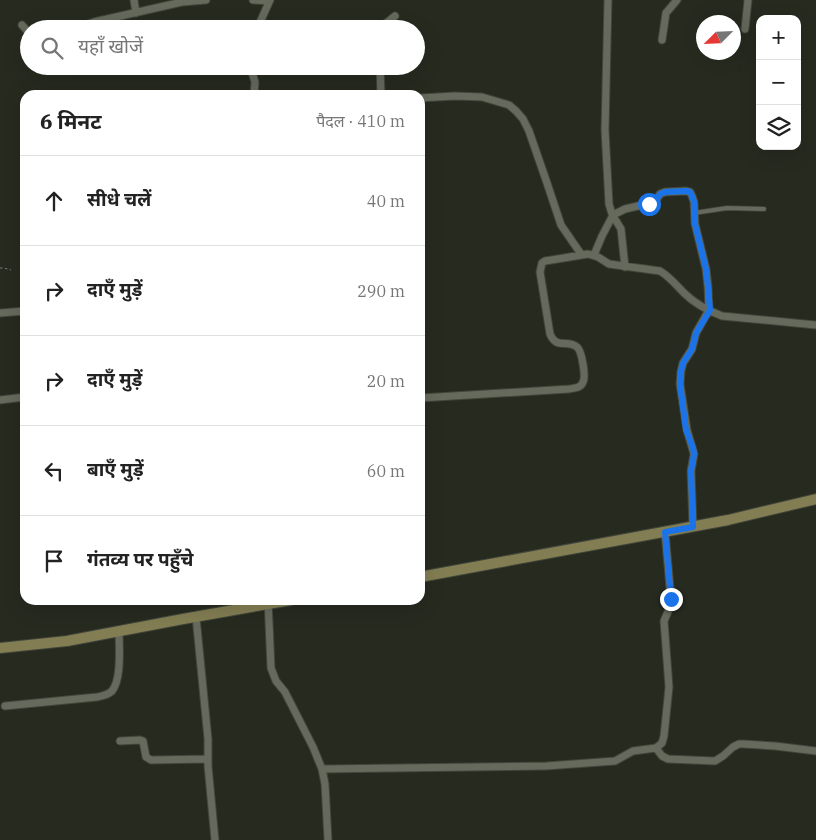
<!DOCTYPE html>
<html lang="hi">
<head>
<meta charset="utf-8">
<style>
	:root { --surface:#fff; --page:#f6f6f6; --text:#222; --muted:#767676; --line:#e0e0e0 }
	body { margin:0; font-family:"IBM Plex Serif","Noto Sans Devanagari",serif; background:var(--page); color:var(--text) }
	.controls { position:absolute; right:15px; top:15px; display:grid; overflow:hidden; border-radius:10px; box-shadow:0 5px 20px #0002 }
	.controls button { width:45px; height:45px; display:grid; place-items:center; padding:0; border:0; border-bottom:1px solid var(--line); background:var(--surface); color:var(--text); font:25px sans-serif }
	.compass { position:absolute; left:696px; top:15px; width:45px; height:45px; border-radius:50%; background:var(--surface); box-shadow:0 5px 20px #0002; rotate:246deg }
	.stop { position:absolute; width:15px; height:15px; margin:-11px; border:4px solid #1a73e8; border-radius:50%; background:#fff }
	.stop.end { background:#1a73e8; border-color:#fff; box-shadow:0 1px 5px #0008 }
	.list { margin:0; padding:0; list-style:none }
	h2 { display:flex; justify-content:space-between; align-items:center; height:65px; margin:0; padding:0 20px; font-size:21px }
	h2 small { font-size:16px; font-weight:400; color:var(--muted) }
	.list li { display:grid; grid-template-columns:32px 1fr auto; gap:15px; align-items:center; box-sizing:border-box; height:90px; padding:0 20px; border-top:1px solid var(--line) }
	.list b { display:block; font-size:19px; white-space:nowrap }
	.list em { font-size:16px; font-style:normal; color:var(--muted) }
	.icon { flex:none; width:28px; height:28px; fill:none; stroke:currentColor; stroke-width:2; stroke-linecap:round; stroke-linejoin:round }
	.map { position:relative; flex:none; width:816px; height:840px; overflow:hidden }
	.search { position:absolute; background:var(--surface); box-shadow:0 5px 20px #0002; left:20px; top:20px; width:405px; height:55px; display:flex; align-items:center; gap:12px; box-sizing:border-box; padding:0 18px; border-radius:28px; color:var(--muted); font-size:19px }
	.panel { position:absolute; background:var(--surface); box-shadow:0 5px 20px #0002; left:20px; top:90px; width:405px; height:515px; border-radius:15px }
	.map>svg:first-child { display:block }
</style>
</head>
<body>
<div class="map">
<svg width="816" height="840" viewBox="0 0 816 840">
	<rect width="100%" height="100%" fill="#262a1f"/>
	<g fill="none" stroke-linecap="round" stroke-linejoin="round">
		<g stroke="#41453a" stroke-width="5.5">
			<path id="lane" d="M694,213L727,208L764,209"/>
		</g>
		<g stroke="#41453a" stroke-width="9">
			<path id="street" d="M134,0L136,13
				M253,0L269,1
				M608,0L605,130L609,204L612,214L621,229L625,267
				M22,25L29,33
				M73,29L94,22L182,2L206,0
				M257,29L270,0
				M382,29L385,24L395,16
				M745,29L748,0
				M662,40L666,13L677,0
				M250,66L255,82L254,95
				M380,66L381,95
				M420,98L455,96L482,97L509,105L516,111L523,119L529,131L547,183L561,225L581,254
				M594,255L602,236L613,215L625,209L655,202L660,194L665,192L686,191L690,192L692,196L694,202L695,224L706,269L708,287L709,310L696,333L692,349L683,363L681,371L680,384L687,430L694,454L691,471L693,527
				M0,313L25,311
				M420,398L569,389C575,388 581,388 583,382C586,377 582,351 577,347C567,339 557,350 550,334L540,272L542,263L545,261L588,254L598,257L609,264L660,271C670,277 676,285 684,293C694,303 709,311 722,316L816,325
				M0,400L25,397
				M268,600L271,668L276,681L285,692L288,698L313,747L322,769L325,784L328,840
				M196,617L208,739V766L215,840
				M5,706L97,697C102,696 108,695 112,691C122,679 119,646 119,631
				M120,741L140,740L143,741L146,757L151,760L208,759
				M656,748L662,756L668,759L715,761L723,756L733,747L739,744H743L775,746L816,751
				M322,769L546,766L615,761L633,751L656,748L662,743L664,736L669,687L664,621L670,607L671,599L665,532"/>
		</g>
		<g stroke="#41453a" stroke-width="12">
			<path id="secondary" d="M420,577L728,520L816,499
				M0,648L67,641L183,619L291,600"/>
		</g>
		<path stroke="#777b71" stroke-width="1" stroke-dasharray="2.5 2.5" stroke-linecap="butt" d="M0,268H4L11,270"/>
		<use href="#lane" stroke="#656a5d" stroke-width="4"/>
		<use href="#street" stroke="#656a5d" stroke-width="7"/>
		<use href="#secondary" stroke="#827d52" stroke-width="10"/>
	</g>
	<g fill="none" stroke-linecap="round" stroke-linejoin="round">
		<path stroke="#1a73e8" stroke-width="6" d="M649,204L655,202L660,194L665,192L686,191L690,192L692,196L694,202L695,224L706,269L708,287L710,310L696,333L692,349L683,363L681,371L680,384L686,430L693,448L694,454L691,471L693,527L665,532L671,599"/>
	</g>
</svg>
<div class="controls">
<button>+</button>
<button>−</button>
<button><svg class="icon" aria-label="layers" viewBox="0 0 24 24"><path d="M12 4l9 5-9 5-9-5zM3 14l9 5 9-5"/></svg></button>
</div>
<svg class="compass" viewBox="-18 -18 36 36"><path d="M0-13l5 13h-10z" fill="#e53935"/><path d="M0 13l5-13h-10z" fill="#767676"/></svg>
<div class="stop" style="left:649px;top:204px"></div>
<div class="stop end" style="left:671px;top:599px"></div>
<div class="search"><svg class="icon" aria-label="search" viewBox="0 0 24 24"><circle cx="10" cy="10" r="6"/><path d="M15 15l6 6"/></svg>यहाँ खोजें</div>
<section class="panel">
<h2>6 मिनट<small>पैदल · 410 m</small></h2>
<ul class="list">
<li><svg class="icon" aria-label="ahead" viewBox="0 0 24 24"><path d="M12 20V5M6 11l6-6 6 6"/></svg><div><b>सीधे चलें</b></div><em>40 m</em></li>
<li><svg class="icon" aria-label="right" viewBox="0 0 24 24"><path d="M7 20v-9h11M14 6l5 5-5 5"/></svg><div><b>दाएँ मुड़ें</b></div><em>290 m</em></li>
<li><svg class="icon" aria-label="right" viewBox="0 0 24 24"><path d="M7 20v-9h11M14 6l5 5-5 5"/></svg><div><b>दाएँ मुड़ें</b></div><em>20 m</em></li>
<li><svg class="icon" aria-label="left" viewBox="0 0 24 24"><path d="M17 20v-9H6M10 6l-5 5 5 5"/></svg><div><b>बाएँ मुड़ें</b></div><em>60 m</em></li>
<li><svg class="icon" aria-label="arrive" viewBox="0 0 24 24"><path d="M6 21V4h12l-3 4 3 4H6"/></svg><div><b>गंतव्य पर पहुँचे</b></div></li>
</ul>
</section>
</div>
</body>
</html>
